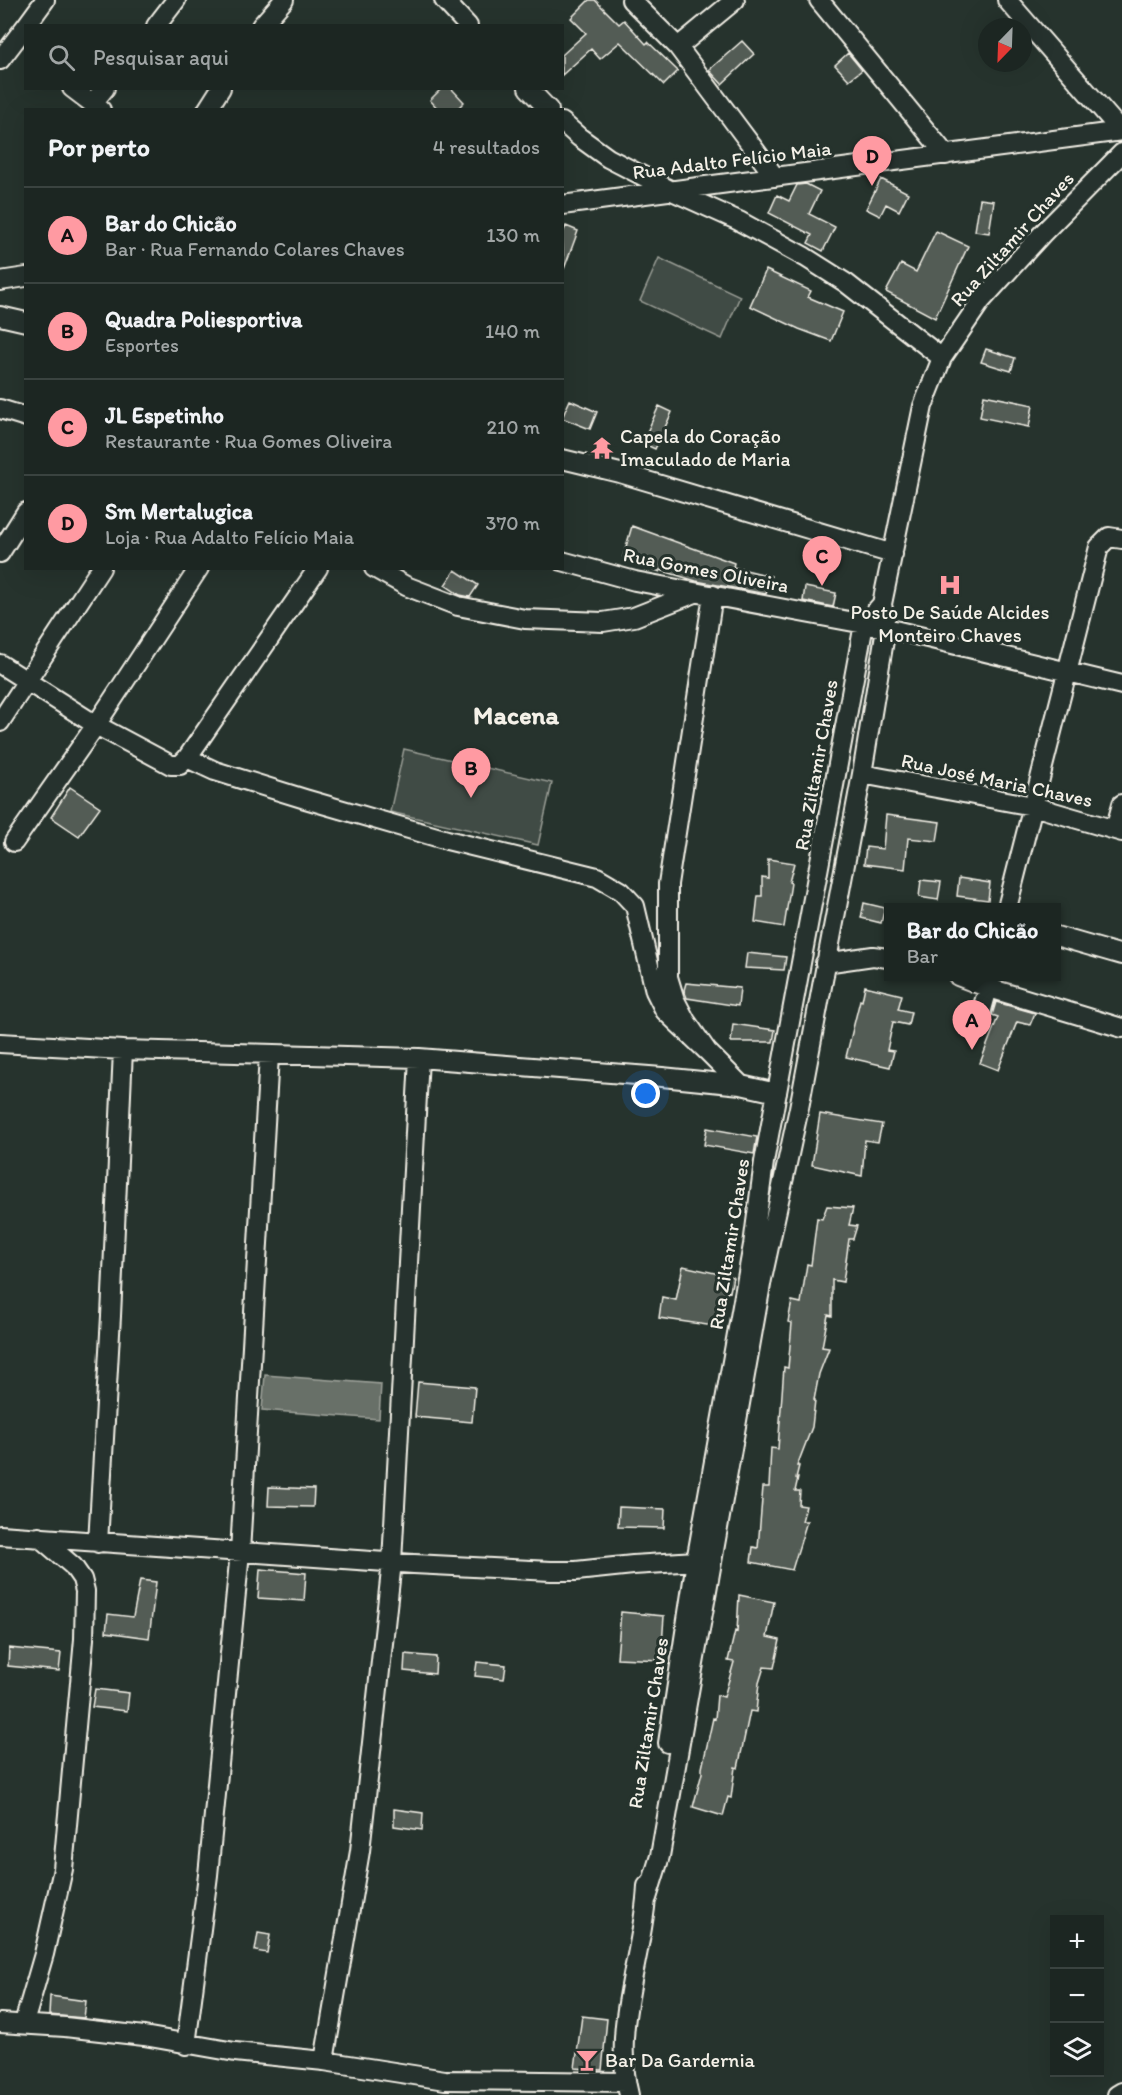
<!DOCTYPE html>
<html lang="pt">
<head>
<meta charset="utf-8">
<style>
	:root { --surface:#1c2622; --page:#29322f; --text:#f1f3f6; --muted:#a0a5a5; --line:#3a4340; --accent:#ff9aa2 }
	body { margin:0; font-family:Itim,sans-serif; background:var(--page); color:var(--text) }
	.controls { position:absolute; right:18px; bottom:18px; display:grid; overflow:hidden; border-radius:0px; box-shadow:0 6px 24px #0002 }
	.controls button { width:54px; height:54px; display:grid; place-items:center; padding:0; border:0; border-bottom:2px solid var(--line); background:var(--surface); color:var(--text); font:30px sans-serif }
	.compass { position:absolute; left:978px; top:18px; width:54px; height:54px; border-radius:50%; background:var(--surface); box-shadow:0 6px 24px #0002; rotate:203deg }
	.you { position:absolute; left:646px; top:1094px; width:21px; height:21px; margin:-15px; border:4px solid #fff; border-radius:50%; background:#1a73e8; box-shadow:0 0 0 9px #1a73e833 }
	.badge { display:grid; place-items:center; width:39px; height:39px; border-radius:50%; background:var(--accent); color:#111; font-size:20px; font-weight:700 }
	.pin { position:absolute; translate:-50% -50px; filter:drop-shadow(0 2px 3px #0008) }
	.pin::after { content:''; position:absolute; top:32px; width:21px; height:18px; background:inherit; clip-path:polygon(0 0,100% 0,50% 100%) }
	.popup { position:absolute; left:884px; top:903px; width:177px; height:78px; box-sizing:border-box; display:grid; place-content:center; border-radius:0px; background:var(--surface); filter:drop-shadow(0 2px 4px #0005); font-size:20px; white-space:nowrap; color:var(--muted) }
	.popup b { font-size:22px; color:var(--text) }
	.popup::after { content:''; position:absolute; left:50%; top:100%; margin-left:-12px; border:12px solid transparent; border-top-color:var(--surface) }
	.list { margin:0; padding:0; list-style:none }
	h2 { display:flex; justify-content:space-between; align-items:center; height:78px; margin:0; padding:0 24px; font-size:26px }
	h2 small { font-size:20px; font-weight:400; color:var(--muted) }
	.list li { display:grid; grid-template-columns:39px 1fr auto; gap:18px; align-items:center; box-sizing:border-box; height:96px; padding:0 24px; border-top:2px solid var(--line) }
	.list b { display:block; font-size:22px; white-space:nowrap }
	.list p { margin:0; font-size:20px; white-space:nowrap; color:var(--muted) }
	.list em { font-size:20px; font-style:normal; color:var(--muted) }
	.icon { flex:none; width:33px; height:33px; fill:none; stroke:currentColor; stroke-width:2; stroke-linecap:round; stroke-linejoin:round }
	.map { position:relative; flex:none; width:1122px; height:2095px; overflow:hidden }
	.search { position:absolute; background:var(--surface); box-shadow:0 6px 24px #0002; left:24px; top:24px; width:540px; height:66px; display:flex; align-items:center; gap:15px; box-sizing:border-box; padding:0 21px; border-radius:0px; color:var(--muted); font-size:22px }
	.panel { position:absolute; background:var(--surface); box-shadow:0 6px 24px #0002; left:24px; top:108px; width:540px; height:462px; border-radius:0px }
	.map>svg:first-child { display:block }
</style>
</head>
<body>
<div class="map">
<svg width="1122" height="2095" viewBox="0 0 1122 2095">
	<rect width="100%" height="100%" fill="#26332d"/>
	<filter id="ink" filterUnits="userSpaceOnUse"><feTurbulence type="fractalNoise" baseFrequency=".0167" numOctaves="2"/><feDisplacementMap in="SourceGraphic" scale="12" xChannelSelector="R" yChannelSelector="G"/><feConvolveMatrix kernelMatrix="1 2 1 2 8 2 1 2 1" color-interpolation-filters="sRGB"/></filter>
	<g filter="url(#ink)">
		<path fill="#414b45" stroke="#9a9e96" stroke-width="1.5" d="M659,258L740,296L722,339L640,301Z
			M404,749L552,783L538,845L390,812Z"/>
		<path fill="#676f68" stroke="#9fa39b" stroke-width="1.5" d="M265,1375L381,1384L379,1419L262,1410Z"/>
		<path fill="#525c55" stroke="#f4f1e8" stroke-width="1.5" d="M589,0H595L619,24L624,20L646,44L648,42L678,71L664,85L620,42L600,59L591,49L562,75V55L586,33L571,18Z
			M742,41L754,54L722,84L709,70Z
			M848,53L862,70L849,80L835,65Z
			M442,88H451L464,102L456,110H439L430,100Z
			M881,179L908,193L899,211L886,204L880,216L866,209Z
			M806,184L820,191L809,214L835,227L823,251L808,243L812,235L769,213L777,195L789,201L797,185Z
			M980,199L994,201L989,233L975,231Z
			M566,226L578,231L564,269L562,235Z
			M936,231L968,246L935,318L886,292L901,264L916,272Z
			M766,270L811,291L808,297L843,312L831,341L799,329L750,306Z
			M986,349L1015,358L1011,371L981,362Z
			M984,395L1033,405L1029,427L980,417Z
			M570,400L597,412L590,429L562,418Z
			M659,406L672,412L655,449L642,443Z
			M632,526L734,563L733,567L771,576L766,594L696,581L660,570V572L623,557Z
			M455,570L478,585L470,597L460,595L445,585Z
			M805,587L836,593L833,607L803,601Z
			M70,787L100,807L79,836L51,817Z
			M886,815L940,822L937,841L908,838L905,869L864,864L866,847L883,849Z
			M768,859L794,863L789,882L791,883L784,927L755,922L758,896H762V877L768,878Z
			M959,878L990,883L988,900L957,896Z
			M921,880L941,882L938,900L919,897Z
			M864,903L885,908L881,923L861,918Z
			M747,953L786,957L784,970L745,968Z
			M686,983L740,988L738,1006L687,998L684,990Z
			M865,986L902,995L898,1009L911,1012L908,1025L893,1022L887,1050L894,1051L890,1067L846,1057L860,1000L862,1001Z
			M996,1002L1035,1013L1030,1025L1017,1022L998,1070L980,1063L998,1017L992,1015Z
			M733,1024L775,1030L773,1042H731Z
			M820,1114L882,1124L878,1142L865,1140L862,1176L812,1165Z
			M707,1128L757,1137L754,1154L704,1145Z
			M827,1206L853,1208L849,1225L857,1226L853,1239H849L843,1282L832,1280V1316L828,1315L822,1347L829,1348L819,1374L814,1400H815L812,1427L797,1466H799L796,1478H798L795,1491H800L799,1505L806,1506L802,1521H807L792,1570L751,1562L753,1547L758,1548L763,1487H769L771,1448L778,1449L784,1367L788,1368L792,1323L788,1322L792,1301L801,1303L807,1264L811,1265L817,1218L822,1219Z
			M683,1266L733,1277L730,1292L727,1291L721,1327L659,1318L662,1297L676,1300Z
			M418,1382L475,1387L472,1422L415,1417Z
			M269,1487L314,1489L313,1507L268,1506Z
			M619,1507L665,1509L664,1528L618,1527Z
			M260,1569L306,1573L304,1601L258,1598Z
			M140,1580L156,1582L149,1638L106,1632L108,1614L133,1617Z
			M739,1595L774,1602L767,1637L780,1640L774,1668L764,1667L759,1683L756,1712L750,1711L738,1768L735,1767L731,1798L728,1797L723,1816L693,1807L702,1773V1768L713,1718L715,1719L717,1695L724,1697L734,1662L728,1661L735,1631L737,1632Z
			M621,1612L664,1616L661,1660L617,1658Z
			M9,1648L61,1653L59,1671L8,1666Z
			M405,1654L436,1657L435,1674L404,1671Z
			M477,1662L506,1665L504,1679L475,1676Z
			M95,1689L129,1693L127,1711L92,1707Z
			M394,1809L423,1813L422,1830L394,1826Z
			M258,1933L270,1935L267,1953L255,1951Z
			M50,1996L86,2001L84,2018L49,2015Z
			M582,2016L607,2019L602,2070L575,2068Z"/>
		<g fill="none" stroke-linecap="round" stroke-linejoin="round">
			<g stroke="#f4f1e8" stroke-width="22">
				<path id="minor" d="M444,0L468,26
					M631,0L678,47L775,177
					M819,0L946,155
					M1007,0L1121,131
					M26,26L45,0
					M156,26L176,0
					M261,26L284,0
					M678,47L735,0
					M0,60L26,26
					M72,88L101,110
					M528,88L549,110
					M92,104L105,88
					M207,110L221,88
					M562,122L579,137L608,158L670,190L739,221L805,257L846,283L942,358
					M562,205L1122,131
					M0,281L26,277
					M0,316L26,322
					M0,409L26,417
					M562,459L620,473L893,554
					M0,553L26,512
					M562,561L635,581L886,628L1122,685
					M374,568L406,586L458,606L525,619L603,622L634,617L695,593
					M713,595L668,884V977L675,1000L686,1021L707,1051L741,1085
					M0,664L96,725L171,765H180L187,758L318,568
					M0,722L101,568
					M187,758L215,771L305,799L447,840L597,877L621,891L635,906L655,991L665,1011L707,1051
					M862,774L1033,806L1122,832
					M1115,830L1122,804
					M14,842L96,725L199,568
					M1007,908L1099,547L1109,537L1122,539
					M1056,936L1122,955
					M825,963L873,956L888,958
					M958,976L989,988L1122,1028
					M977,1027L991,978
					M0,1043L123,1050L419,1058L662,1077L741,1085L777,1093
					M0,1535L414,1564L551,1571H576L633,1565L696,1561
					M98,1543L111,1316L123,1050
					M668,1743L696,1561L753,1245L764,1162L864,624L882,604
					M647,1898L660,1856L762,1279L799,1108L862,774L886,628L882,604L923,406L942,358L981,301L1042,234L1122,153
					M0,2023L65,2027L144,2036L235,2052L324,2061L445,2080L626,2082
					M24,2023L44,1954L63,1869L84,1639L85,1591L82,1579L73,1566L39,1537
					M186,2045L208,1875L240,1552L269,1055
					M324,2061L360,1851L392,1562L419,1058
					M629,2095C611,2025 644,1955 647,1886
					M1117,2095L1122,2092"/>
			</g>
			<use href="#minor" stroke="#26332d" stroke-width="18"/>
		</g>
	</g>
	<defs>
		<g id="temple-bare" transform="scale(1.8)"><path d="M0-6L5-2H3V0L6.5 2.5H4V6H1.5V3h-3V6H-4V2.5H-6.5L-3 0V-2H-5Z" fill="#ff9aa2" stroke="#26332d" stroke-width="2.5" paint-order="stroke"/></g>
		<g id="hospital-bare" transform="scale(1.8)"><path d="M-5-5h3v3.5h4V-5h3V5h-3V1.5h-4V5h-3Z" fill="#ff9aa2" stroke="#26332d" stroke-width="2.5" paint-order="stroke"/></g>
		<g id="bar-bare" transform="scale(1.8)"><path d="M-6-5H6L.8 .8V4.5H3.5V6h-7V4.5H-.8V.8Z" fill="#ff9aa2" stroke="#26332d" stroke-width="2.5" paint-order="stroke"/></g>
	</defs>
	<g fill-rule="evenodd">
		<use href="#temple-bare" x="602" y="448"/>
		<use href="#hospital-bare" x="950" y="585"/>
		<use href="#bar-bare" x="587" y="2060"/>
	</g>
	<g text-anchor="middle" stroke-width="6" stroke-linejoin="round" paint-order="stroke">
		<g font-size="20" fill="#f4f1e8" stroke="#26332d">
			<text transform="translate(732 160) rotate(-7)" y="7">Rua Adalto Felício Maia</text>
			<text transform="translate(1012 239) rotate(-48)" y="7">Rua Ziltamir Chaves</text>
			<text transform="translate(706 570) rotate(11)" y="7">Rua Gomes Oliveira</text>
			<text transform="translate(816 765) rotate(-80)" y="7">Rua Ziltamir Chaves</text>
			<text transform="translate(997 780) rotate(12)" y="7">Rua José Maria Chaves</text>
			<text transform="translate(729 1244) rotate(-81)" y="7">Rua Ziltamir Chaves</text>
			<text transform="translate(648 1723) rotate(-81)" y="7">Rua Ziltamir Chaves</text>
		</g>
		<g font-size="20" fill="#f4f1e8" stroke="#26332d" text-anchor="start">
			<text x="620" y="443">Capela do Coração<tspan x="620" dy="23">Imaculado de Maria</tspan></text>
			<text x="950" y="619" text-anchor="middle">Posto De Saúde Alcides<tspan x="950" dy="23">Monteiro Chaves</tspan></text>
			<text x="605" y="2067">Bar Da Gardernia</text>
		</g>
		<g font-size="26" font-weight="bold" fill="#f4f1e8" stroke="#26332d">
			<text x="516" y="724">Macena</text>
		</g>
	</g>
</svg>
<div class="controls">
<button>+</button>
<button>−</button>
<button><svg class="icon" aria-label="layers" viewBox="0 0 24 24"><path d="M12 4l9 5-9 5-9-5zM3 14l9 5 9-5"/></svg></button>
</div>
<svg class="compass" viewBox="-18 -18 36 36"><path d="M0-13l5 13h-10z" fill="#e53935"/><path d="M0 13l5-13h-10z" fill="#a0a5a5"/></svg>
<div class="you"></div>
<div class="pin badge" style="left:972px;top:1050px">A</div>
<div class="popup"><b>Bar do Chicão</b>Bar</div>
<div class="pin badge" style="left:471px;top:798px">B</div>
<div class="pin badge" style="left:822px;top:586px">C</div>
<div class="pin badge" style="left:872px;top:186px">D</div>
<div class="search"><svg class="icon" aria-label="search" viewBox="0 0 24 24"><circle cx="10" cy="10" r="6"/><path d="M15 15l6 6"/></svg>Pesquisar aqui</div>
<section class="panel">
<h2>Por perto<small>4 resultados</small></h2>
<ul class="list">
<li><span class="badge">A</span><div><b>Bar do Chicão</b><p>Bar · Rua Fernando Colares Chaves</p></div><em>130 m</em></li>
<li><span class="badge">B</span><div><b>Quadra Poliesportiva</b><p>Esportes</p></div><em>140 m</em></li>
<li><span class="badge">C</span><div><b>JL Espetinho</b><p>Restaurante · Rua Gomes Oliveira</p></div><em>210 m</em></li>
<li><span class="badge">D</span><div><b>Sm Mertalugica</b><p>Loja · Rua Adalto Felício Maia</p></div><em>370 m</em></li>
</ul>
</section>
</div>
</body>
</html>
